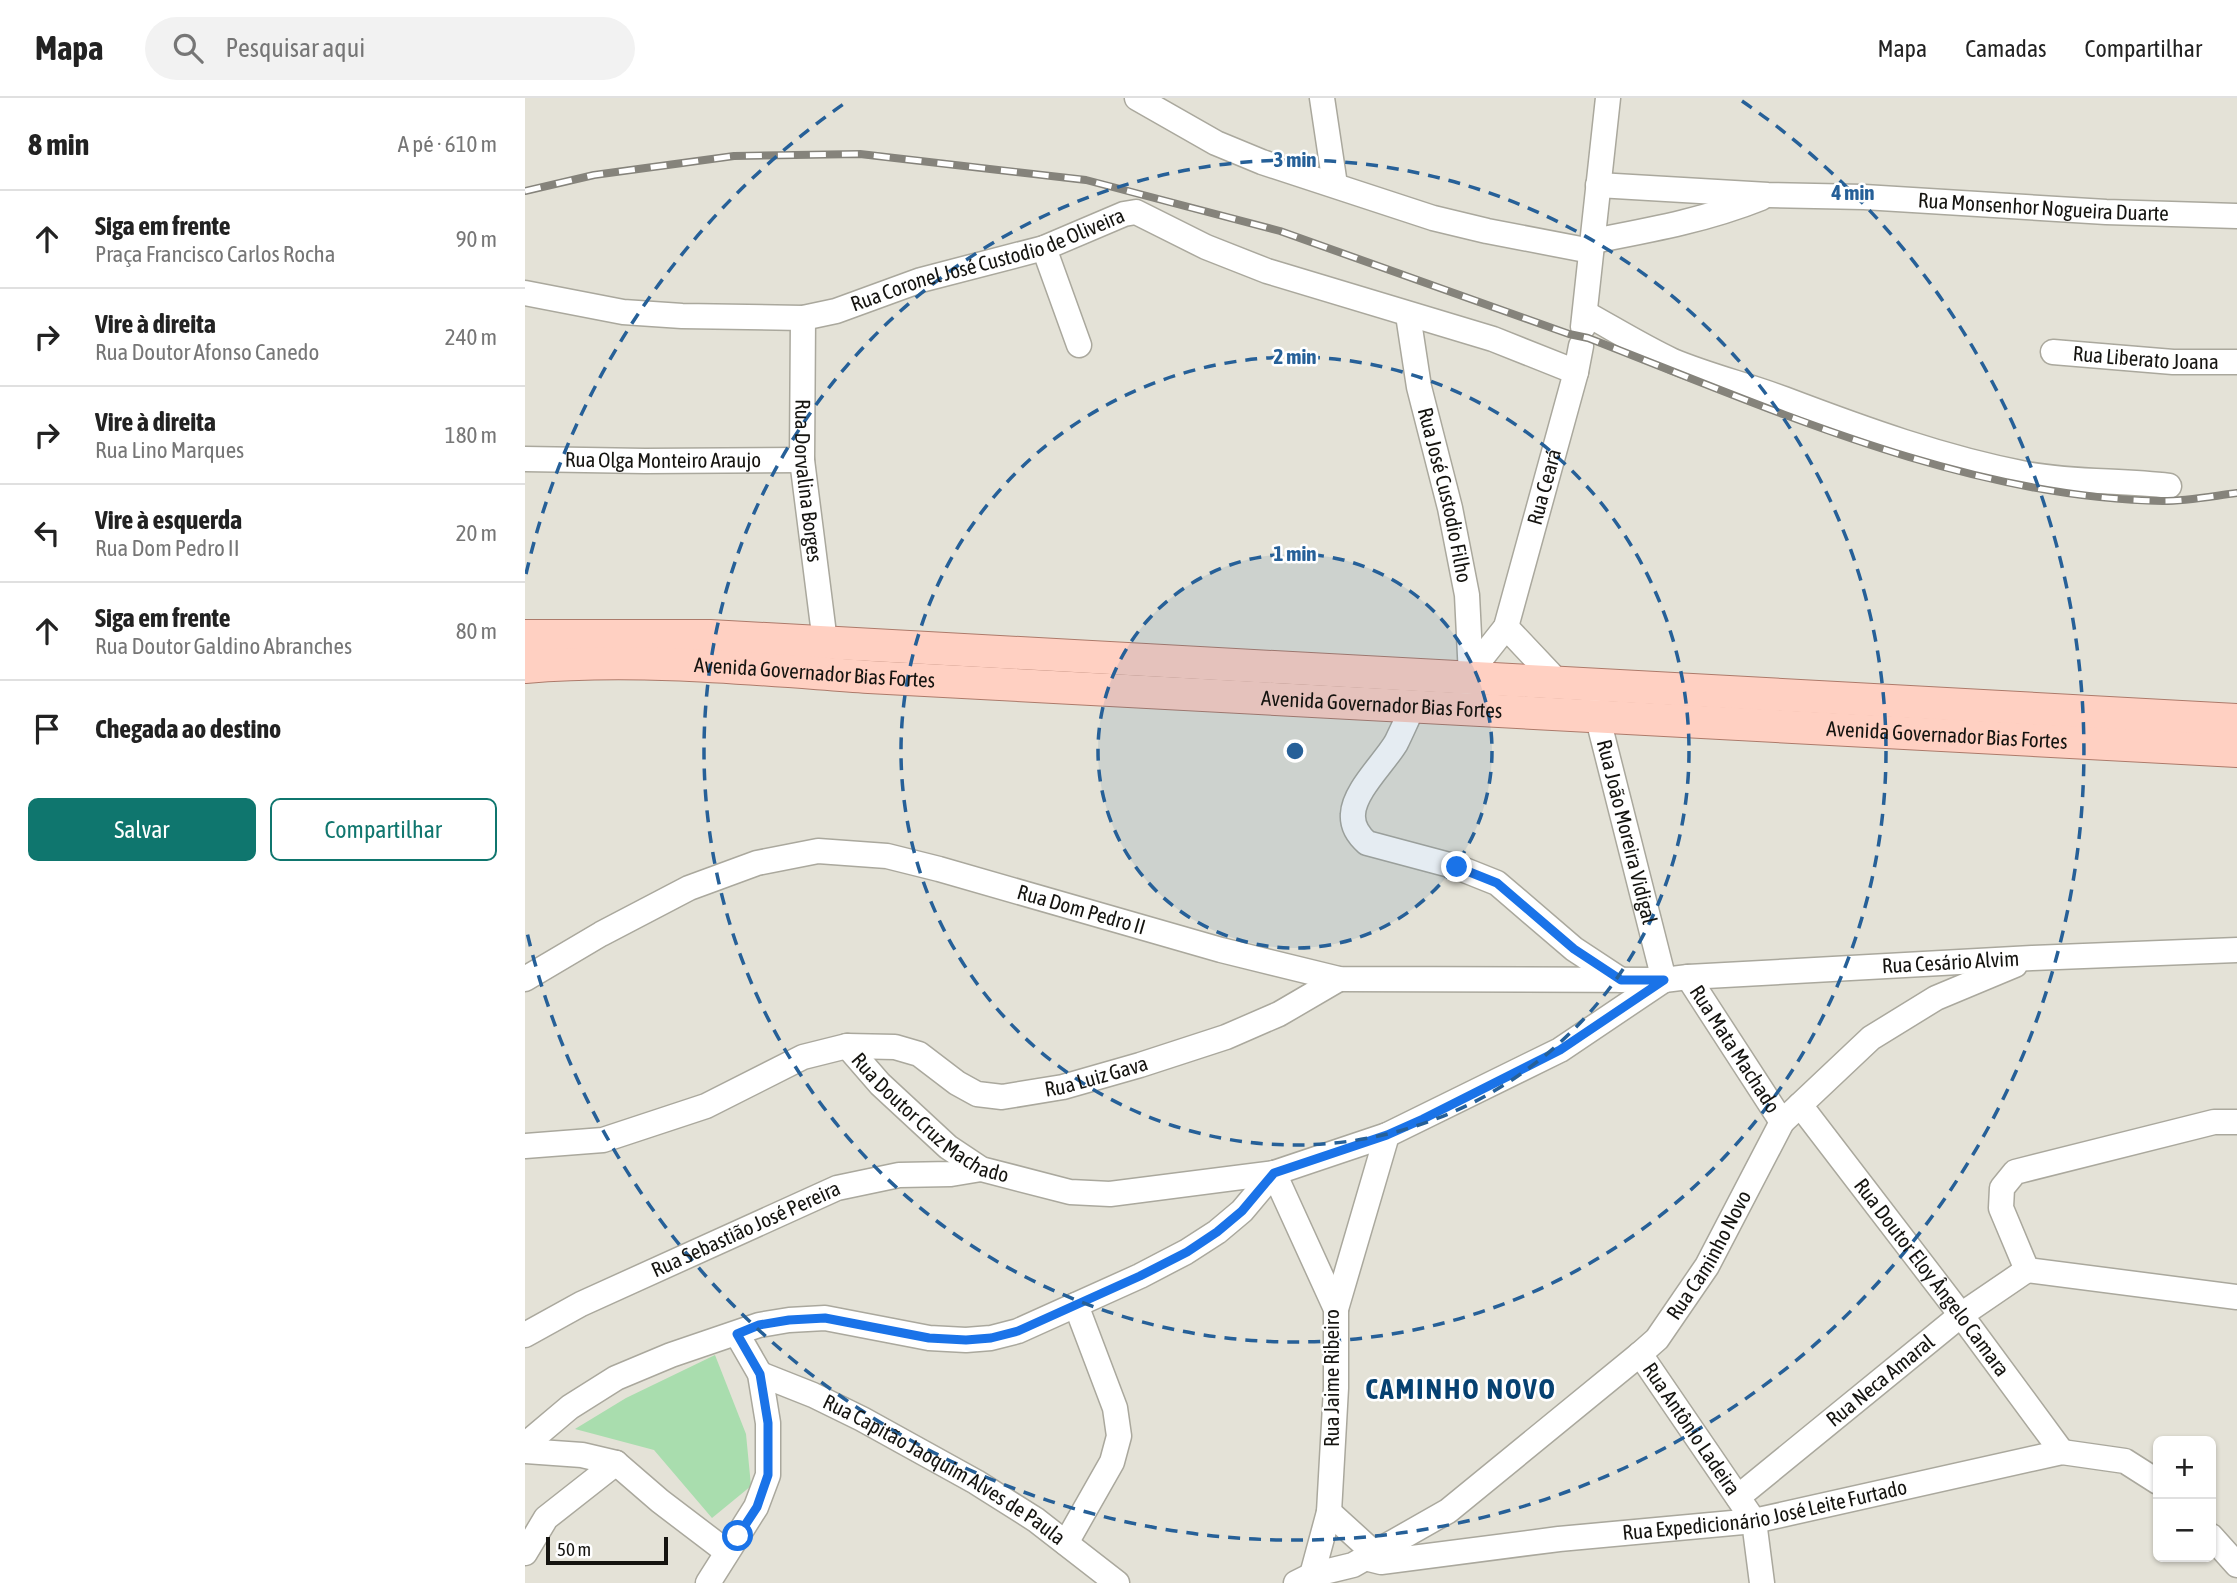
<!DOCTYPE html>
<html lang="pt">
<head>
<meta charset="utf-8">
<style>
	:root { --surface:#fff; --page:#f2f2f2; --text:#222; --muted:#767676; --line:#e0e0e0; --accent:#0f766e }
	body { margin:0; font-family:"Asap Condensed",sans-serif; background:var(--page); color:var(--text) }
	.controls { position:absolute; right:21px; bottom:21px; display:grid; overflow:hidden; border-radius:10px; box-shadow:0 2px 5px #0004 }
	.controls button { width:63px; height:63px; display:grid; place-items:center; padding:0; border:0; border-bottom:2px solid var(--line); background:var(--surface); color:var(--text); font:35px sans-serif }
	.scale { position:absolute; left:21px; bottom:18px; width:122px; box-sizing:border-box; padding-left:7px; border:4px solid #151410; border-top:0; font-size:19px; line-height:24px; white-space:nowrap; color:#151410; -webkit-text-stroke:5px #fff; paint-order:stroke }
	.stop { position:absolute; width:21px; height:21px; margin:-16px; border:5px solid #1a73e8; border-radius:50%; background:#fff }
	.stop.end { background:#1a73e8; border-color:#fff; box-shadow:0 2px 7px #0008 }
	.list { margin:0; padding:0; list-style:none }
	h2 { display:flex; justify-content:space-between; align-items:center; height:91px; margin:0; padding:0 28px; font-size:30px }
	h2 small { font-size:23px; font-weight:400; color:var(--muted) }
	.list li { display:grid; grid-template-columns:46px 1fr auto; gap:21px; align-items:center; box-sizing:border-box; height:98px; padding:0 28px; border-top:2px solid var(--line) }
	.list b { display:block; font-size:26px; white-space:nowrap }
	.list p { margin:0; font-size:23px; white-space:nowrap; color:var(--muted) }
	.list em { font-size:23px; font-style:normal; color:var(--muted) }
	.actions { display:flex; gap:14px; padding:21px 28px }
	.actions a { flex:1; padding:16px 0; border:2px solid var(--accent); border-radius:10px; text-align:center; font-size:24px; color:var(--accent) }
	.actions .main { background:var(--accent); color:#fff }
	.icon { flex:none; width:38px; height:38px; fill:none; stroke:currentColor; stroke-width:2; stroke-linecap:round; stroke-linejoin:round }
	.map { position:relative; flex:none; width:1712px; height:1485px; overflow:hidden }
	header { display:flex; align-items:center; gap:42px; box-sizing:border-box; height:98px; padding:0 35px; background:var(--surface); border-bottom:2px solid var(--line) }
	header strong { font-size:33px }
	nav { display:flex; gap:38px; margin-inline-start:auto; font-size:24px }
	.search { width:490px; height:63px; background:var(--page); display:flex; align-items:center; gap:18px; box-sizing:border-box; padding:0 24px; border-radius:38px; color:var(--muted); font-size:26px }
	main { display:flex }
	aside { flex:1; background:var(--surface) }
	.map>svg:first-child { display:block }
</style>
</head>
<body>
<header>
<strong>Mapa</strong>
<div class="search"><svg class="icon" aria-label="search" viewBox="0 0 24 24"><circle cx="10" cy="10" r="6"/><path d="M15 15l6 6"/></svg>Pesquisar aqui</div>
<nav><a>Mapa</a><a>Camadas</a><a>Compartilhar</a></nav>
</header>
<main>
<aside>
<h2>8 min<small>A pé · 610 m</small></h2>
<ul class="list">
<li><svg class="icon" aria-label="ahead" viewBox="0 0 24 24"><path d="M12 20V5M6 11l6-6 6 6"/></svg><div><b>Siga em frente</b><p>Praça Francisco Carlos Rocha</p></div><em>90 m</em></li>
<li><svg class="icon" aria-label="right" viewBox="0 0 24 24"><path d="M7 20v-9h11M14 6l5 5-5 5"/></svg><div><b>Vire à direita</b><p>Rua Doutor Afonso Canedo</p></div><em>240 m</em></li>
<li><svg class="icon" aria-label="right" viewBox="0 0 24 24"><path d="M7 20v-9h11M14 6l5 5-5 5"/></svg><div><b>Vire à direita</b><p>Rua Lino Marques</p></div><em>180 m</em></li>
<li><svg class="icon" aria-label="left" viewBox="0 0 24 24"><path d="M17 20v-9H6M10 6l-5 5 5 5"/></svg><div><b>Vire à esquerda</b><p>Rua Dom Pedro II</p></div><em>20 m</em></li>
<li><svg class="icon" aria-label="ahead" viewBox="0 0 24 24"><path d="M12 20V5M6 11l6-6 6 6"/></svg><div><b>Siga em frente</b><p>Rua Doutor Galdino Abranches</p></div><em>80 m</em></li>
<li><svg class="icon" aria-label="arrive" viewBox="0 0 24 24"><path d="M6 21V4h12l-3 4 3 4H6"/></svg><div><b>Chegada ao destino</b></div></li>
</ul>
<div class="actions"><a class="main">Salvar</a><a>Compartilhar</a></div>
</aside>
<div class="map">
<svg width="1712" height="1485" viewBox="0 0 1712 1485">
	<rect width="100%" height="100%" fill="#e4e2d7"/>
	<path fill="#a9ddae" d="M190,1257L221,1336L226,1388L187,1420L129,1352L50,1331L101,1300Z"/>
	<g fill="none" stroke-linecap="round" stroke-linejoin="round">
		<g stroke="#aaa89d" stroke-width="27">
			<g id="minor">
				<path d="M612,0L691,45L737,64L908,120L962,133L1066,153"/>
				<path d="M797,0L810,87"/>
				<path id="s1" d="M1073,87L1243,97L1339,99L1581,114L1712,118"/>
				<path d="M1068,143C1125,132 1181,122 1236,100"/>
				<path d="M519,150L554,247"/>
				<path id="s2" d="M0,195L98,214L157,218L278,220L311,213L396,182L519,150L599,116L611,114L681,149L742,173L968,241L1051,274"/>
				<path d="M1060,215C1089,231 1118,249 1148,263C1184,278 1222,287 1259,301C1338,331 1418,360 1501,376C1549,385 1597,382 1644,388"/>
				<path id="s3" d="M883,217L894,289L925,410L942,497L947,598"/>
				<path id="s4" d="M278,220L277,362L300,544"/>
				<path d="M1058,229L1083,0"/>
				<path id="s5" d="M1528,254L1648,264H1712"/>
				<path id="s6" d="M0,361L120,363L277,362"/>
				<path d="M981,529L1032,583"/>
				<path id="s7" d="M947,572L981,529L1051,274L1056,248"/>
				<path id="s8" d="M1069,605L1139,882"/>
				<path d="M888,609C882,621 877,633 871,645C859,665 829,693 828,716C827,728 834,738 842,745L932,769L972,785L1049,851L1096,882"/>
				<path id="s9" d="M1163,879L1257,1024"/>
				<path id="s10" d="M0,881L76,836L164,790L232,765L293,753L362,758L414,771L696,852L814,881L1139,882L1163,879L1507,860L1712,852"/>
				<path id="s11" d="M322,948L355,986L423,1049L456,1071L545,1094L585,1096L749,1075L862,1037L1035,952L1139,882"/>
				<path id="s12" d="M1275,1007L1436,1217L1537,1354"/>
				<path id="s13" d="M0,1048L78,1042L181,1008L278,959L322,948L370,949L394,956L432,985L452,996L477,999L538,989L615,967L701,939L754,916L814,881"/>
				<path d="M749,1075L811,1211V1290L804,1414L787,1477"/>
				<path d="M1502,1172L1476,1110L1477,1090L1490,1074L1689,1024H1712"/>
				<path d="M1502,1172L1712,1199"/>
				<path d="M811,1211L862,1037"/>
				<path id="s14" d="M0,1237L56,1206L312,1090L374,1077L426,1076L456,1071"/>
				<path id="s15" d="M1115,1256L1229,1423L1237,1485"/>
				<path id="s16" d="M235,1276L288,1297L337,1321L451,1384L511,1422L592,1485"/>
				<path d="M0,1347L45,1309L91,1280L146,1257L234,1227L264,1222L300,1220L404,1240L441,1242L466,1240L493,1233L615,1178L661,1154L692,1134L717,1113L749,1075"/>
				<path d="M0,1353L57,1357L91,1365L135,1403L202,1454"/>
				<path id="s17" d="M1213,1399L1436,1217L1502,1172"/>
				<path d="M804,1414L849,1455"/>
				<path d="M1686,1438L1712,1467"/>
				<path d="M541,1445L587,1364L594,1338L590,1310L551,1207"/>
				<path d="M0,1455L21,1420L91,1365"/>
				<path id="s18" d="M840,1460L856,1464L1034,1441L1229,1423L1537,1354L1600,1363L1633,1384"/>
				<path d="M183,1485L231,1409L243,1377V1325L235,1276L212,1236"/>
				<path id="s19" d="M771,1485L787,1477L828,1467L923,1413L1115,1256L1132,1241L1182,1168L1257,1024L1346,940L1411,900L1490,867"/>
			</g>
		</g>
		<g stroke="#ad7a6a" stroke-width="34">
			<g id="major">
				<path d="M0,538H185L1712,622"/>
				<path id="s20" d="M0,569C114,559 230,571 344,579L1712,653"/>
			</g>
		</g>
		<use href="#minor" stroke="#fff" stroke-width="24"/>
		<use href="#major" stroke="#ffd0c2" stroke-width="32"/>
		<g stroke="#85837b" stroke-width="8">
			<path id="rail" d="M0,93L69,77L209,58L335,56L561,82L755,133L1044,236L1063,240C1244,310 1441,400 1638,403C1662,403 1688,398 1712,395"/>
		</g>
		<use href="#rail" stroke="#fff" stroke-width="5" stroke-dasharray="16" stroke-linecap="butt"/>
	</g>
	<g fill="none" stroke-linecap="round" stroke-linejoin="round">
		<path stroke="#1a73e8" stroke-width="9" d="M213,1438L232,1409L243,1377V1325L235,1276L212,1236L234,1227L264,1222L300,1220L404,1240L441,1242L466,1240L493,1233L615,1178L662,1154L692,1134L717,1113L749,1075L862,1037L898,1021L1035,952L1139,882H1096L1049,851L972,785L932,769"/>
	</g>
	<circle cx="770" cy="653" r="197" fill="#266098" fill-opacity=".12"/>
	<g fill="none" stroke="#266098" stroke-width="3.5" stroke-dasharray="12 9">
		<circle cx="770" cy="653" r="197"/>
		<circle cx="770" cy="653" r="394"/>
		<circle cx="770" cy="653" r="591"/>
		<path d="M1 476A789 789 0 0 1 323 3M1217 3A789 789 0 1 1 1 830"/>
	</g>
	<g text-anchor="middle" stroke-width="5" stroke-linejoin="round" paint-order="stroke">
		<g font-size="21" fill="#151410" stroke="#fff">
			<text dy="7" stroke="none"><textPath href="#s1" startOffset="446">Rua Monsenhor Nogueira Duarte</textPath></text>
			<text dy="7" stroke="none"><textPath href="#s2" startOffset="474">Rua Coronel José Custodio de Oliveira</textPath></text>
			<text dy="7" stroke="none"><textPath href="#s5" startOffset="93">Rua Liberato Joana</textPath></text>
			<text dy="7" stroke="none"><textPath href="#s6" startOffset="138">Rua Olga Monteiro Araujo</textPath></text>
			<text dy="7" stroke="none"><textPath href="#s4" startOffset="163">Rua Dorvalina Borges</textPath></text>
			<text dy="7" stroke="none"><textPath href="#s7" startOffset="200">Rua Ceará</textPath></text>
			<text dy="7" stroke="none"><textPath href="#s3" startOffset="184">Rua José Custodio Filho</textPath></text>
			<text dy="7" stroke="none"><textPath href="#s20" startOffset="290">Avenida Governador Bias Fortes</textPath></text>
			<text dy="7" stroke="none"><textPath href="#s20" startOffset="858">Avenida Governador Bias Fortes</textPath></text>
			<text dy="7" stroke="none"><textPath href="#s20" startOffset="1424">Avenida Governador Bias Fortes</textPath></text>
			<text dy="7" stroke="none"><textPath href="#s8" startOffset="133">Rua João Moreira Vidigal</textPath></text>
			<text dy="7" stroke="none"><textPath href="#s10" startOffset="593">Rua Dom Pedro II</textPath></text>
			<text dy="7" stroke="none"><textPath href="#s10" startOffset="1472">Rua Cesário Alvim</textPath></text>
			<text dy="7" stroke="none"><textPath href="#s9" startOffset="86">Rua Mata Machado</textPath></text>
			<text dy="7" stroke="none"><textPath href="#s13" startOffset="606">Rua Luiz Gava</textPath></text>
			<text dy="7" stroke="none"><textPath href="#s11" startOffset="112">Rua Doutor Cruz Machado</textPath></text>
			<text dy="7" stroke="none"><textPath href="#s14" startOffset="245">Rua Sebastião José Pereira</textPath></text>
			<text dy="7" stroke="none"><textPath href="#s19" startOffset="539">Rua Caminho Novo</textPath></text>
			<text dy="7" stroke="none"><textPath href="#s12" startOffset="217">Rua Doutor Eloy Ângelo Camara</textPath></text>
			<text transform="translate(807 1280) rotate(-90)" y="7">Rua Jaime Ribeiro</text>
			<text dy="7" stroke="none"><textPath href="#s17" startOffset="184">Rua Neca Amaral</textPath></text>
			<text dy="7" stroke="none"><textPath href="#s15" startOffset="91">Rua Antônio Ladeira</textPath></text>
			<text dy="7" stroke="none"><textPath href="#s16" startOffset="208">Rua Capitão Jaoquim Alves de Paula</textPath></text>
			<text dy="7" stroke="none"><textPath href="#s18" startOffset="404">Rua Expedicionário José Leite Furtado</textPath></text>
		</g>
		<g font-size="28" font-weight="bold" letter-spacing="2" fill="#064171" stroke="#fff">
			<text x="936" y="1301">CAMINHO NOVO</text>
		</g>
	</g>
	<circle cx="770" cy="653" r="10" fill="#266098" stroke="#fff" stroke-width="3.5"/>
	<g font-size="21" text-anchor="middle" font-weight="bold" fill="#266098" stroke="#fff" stroke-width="5" stroke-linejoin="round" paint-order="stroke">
		<text x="770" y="69">3 min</text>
		<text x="1328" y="102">4 min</text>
		<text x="770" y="266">2 min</text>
		<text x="770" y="463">1 min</text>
	</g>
</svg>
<div class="controls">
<button>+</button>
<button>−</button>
</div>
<div class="scale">50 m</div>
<div class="stop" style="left:213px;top:1438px"></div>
<div class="stop end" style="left:932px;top:769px"></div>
</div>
</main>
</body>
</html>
